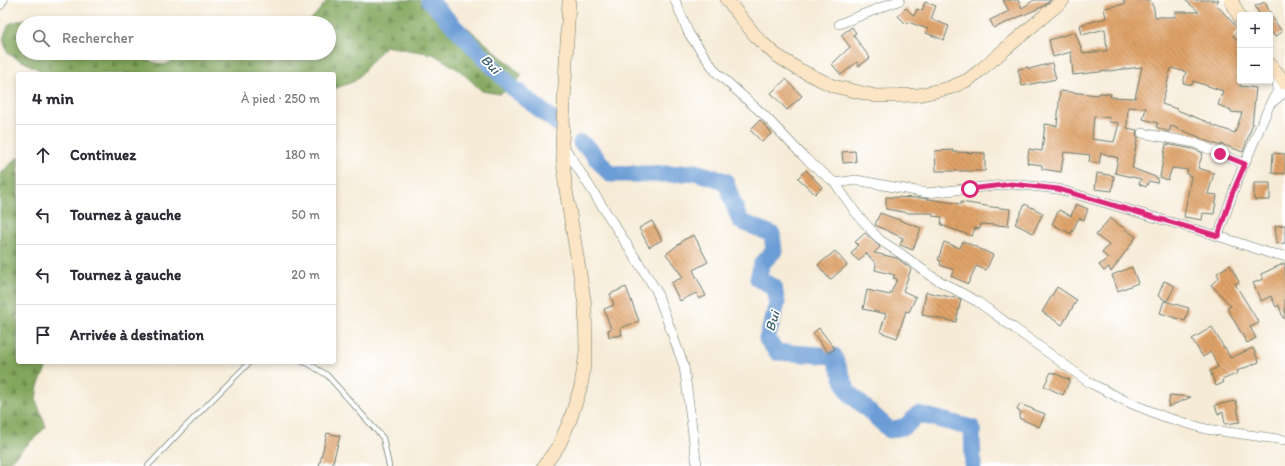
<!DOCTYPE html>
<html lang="fr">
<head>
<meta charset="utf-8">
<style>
	:root { --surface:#fff; --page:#f7f7f7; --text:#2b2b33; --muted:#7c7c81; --line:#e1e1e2 }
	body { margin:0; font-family:Itim,sans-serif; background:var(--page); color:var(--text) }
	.controls { position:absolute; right:12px; top:12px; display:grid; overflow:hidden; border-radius:4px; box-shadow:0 2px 6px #0003 }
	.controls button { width:36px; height:36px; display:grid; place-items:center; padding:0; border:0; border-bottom:1px solid var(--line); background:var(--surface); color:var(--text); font:20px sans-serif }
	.stop { position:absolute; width:12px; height:12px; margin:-9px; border:3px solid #db2777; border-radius:50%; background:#fff }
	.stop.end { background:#db2777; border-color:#fff; box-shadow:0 1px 4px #0008 }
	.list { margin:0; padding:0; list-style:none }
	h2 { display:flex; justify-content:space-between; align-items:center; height:52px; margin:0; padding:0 16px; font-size:17px }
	h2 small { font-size:13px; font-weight:400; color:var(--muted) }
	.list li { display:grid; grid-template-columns:26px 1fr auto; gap:12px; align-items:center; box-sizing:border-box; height:60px; padding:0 16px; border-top:1px solid var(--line) }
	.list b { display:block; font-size:15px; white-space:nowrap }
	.list em { font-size:13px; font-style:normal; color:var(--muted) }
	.icon { flex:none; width:22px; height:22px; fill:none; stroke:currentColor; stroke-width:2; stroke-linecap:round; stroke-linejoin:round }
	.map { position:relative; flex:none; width:1285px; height:466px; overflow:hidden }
	.search { position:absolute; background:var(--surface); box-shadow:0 2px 6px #0003; left:16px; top:16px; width:320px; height:44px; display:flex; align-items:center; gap:10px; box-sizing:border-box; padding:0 14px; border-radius:22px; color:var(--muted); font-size:15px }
	.panel { position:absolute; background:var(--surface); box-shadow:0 2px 6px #0003; left:16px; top:72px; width:320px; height:292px; border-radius:4px }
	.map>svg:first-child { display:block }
</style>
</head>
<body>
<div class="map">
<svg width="1285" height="466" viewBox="0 0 1285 466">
	<defs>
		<pattern id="forest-firs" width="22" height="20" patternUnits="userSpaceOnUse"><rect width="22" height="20" fill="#82a65b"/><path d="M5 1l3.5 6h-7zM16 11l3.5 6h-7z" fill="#6a884c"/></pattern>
		<pattern id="building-back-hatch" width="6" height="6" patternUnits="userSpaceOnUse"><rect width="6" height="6" fill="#e0a369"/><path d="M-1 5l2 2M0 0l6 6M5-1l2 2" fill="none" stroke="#b58657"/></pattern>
	</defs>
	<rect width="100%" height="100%" fill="#fff"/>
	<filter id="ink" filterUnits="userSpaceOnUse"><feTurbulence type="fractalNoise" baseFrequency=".025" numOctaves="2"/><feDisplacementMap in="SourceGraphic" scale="8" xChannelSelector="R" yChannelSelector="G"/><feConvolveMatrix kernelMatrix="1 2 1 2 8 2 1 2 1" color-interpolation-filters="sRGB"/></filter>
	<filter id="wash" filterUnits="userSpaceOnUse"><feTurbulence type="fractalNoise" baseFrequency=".012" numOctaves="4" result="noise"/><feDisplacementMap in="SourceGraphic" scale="16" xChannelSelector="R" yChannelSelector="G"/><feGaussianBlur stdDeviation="0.9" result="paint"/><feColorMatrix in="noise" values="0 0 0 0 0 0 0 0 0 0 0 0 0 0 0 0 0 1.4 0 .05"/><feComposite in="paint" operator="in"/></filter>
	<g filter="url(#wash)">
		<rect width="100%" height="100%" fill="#f6ebd7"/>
		<path fill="url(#forest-firs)" stroke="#507248" d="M328,0H422L428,10L468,28L522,75L513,88L499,94L482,91L459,70L433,54L385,46L355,81L334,89V74H45L40,70L8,54L3,39L9,24L24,19L34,23H23V53H123L164,65L190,53H329V23H308Z
			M18,157V362H49L38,386L36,400L46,427L5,466H0V174Z"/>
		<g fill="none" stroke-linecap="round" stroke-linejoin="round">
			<path stroke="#6c9dd6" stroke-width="17" d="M429,0L513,88L557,123
				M581,143L590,150L610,174H672L695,172L725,181L740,221L772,234L774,251L762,263L758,279L774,287L777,304L767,339L777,352L834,356L848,392L890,430L906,426L918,414L972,428L973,466"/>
		</g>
		<g id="blocks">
			<path fill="url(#building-back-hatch)" fill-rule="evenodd" d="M1003,0H1018L1022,8L1034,0H1051L1042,7L994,28L990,20L1009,11Z
				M1123,0H1150L1154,9L1155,17H1175V12H1199L1185,0H1219L1216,4L1239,30L1233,36L1240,43V86L1256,88L1252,126L1243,152L1221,144V146L1207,141L1199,138V137L1171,126L1169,132L1156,127L1158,123L1143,119L1146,108L1128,107L1127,128L1137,130L1136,135L1138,137L1133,160H1134L1132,168L1158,178L1157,183L1149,181L1146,187L1139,184L1141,179L1115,173L1118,158L1101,153L1099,164L1089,162L1090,155L1064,152L1061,172L1042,169V165L1027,163L1029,149L1042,151L1045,124L1057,126L1060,91L1098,95V93L1111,94L1110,97L1135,98L1142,67L1073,75L1071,52L1053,57L1049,40L1075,32L1083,53L1107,51L1105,29L1082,35L1080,25L1106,18L1104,8L1125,4ZM1171,68L1186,72L1183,83L1192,85L1193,81L1223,91L1218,105L1231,110V112L1242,113L1235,133L1212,125V124L1177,110V109L1162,104ZM1094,116L1110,118L1109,122L1119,123L1114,142L1092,139Z
				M925,2L936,6L931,19L949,26L944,40L926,33L928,29L908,22L906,24L898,16L906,8L914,16L917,9L922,11Z
				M1265,2L1271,15L1282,32L1275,37L1270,30V15H1260L1255,6Z
				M852,27L856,33L853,35L870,58L859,66L857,62L841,75L832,64L850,47L841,35Z
				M1052,63L1056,79L1022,86L1018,69L1028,67L1029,69Z
				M786,79L802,96L787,110L771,93Z
				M760,120L772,133L762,142L750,130Z
				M1166,144L1193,149L1203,153L1198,168L1214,173L1208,194L1217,195L1214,214L1203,213L1202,220L1184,217L1191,176L1186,174L1188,170L1172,168L1168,180L1160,177Z
				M953,150V152L985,153V171H936L935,151Z
				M855,151L856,162L843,163L842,152Z
				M1273,153L1285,154V174L1272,173Z
				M806,170L822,187L815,194L798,178Z
				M1097,173L1114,176L1112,191L1095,189Z
				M1254,183H1270V200H1254Z
				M886,197L922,198L961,204V202L992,207L1010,209L1008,226L981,224L980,229L975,228L972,236L941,225L942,217L932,216L933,213H909L886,209Z
				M1025,204L1043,213L1033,233L1015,224Z
				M1076,204L1088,209L1084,220L1079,218L1071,234L1052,224L1059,210L1071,216Z
				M880,213L921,228L913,250L900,245L903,238L875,225Z
				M1110,218L1136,237L1111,272L1109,267L1104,271L1099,265L1108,258L1102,253L1109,245L1096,235Z
				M652,221L662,240L649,247L639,228Z
				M1285,225V243L1277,244L1275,226Z
				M865,233L880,247L874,253L897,258L911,269L903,291L916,297L909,312L906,311L897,338L880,332L886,314L863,309L867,290L890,295L897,279L893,278L895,275L875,270L876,264L866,253L859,261L851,254L858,245L855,242Z
				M694,235L708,262L693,270L706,296L699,299L696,293L680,301L671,283L683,277L666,254L683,241V240Z
				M963,241L993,255L986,270L976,266L968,284L951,276L954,270L940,265L941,261L938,260L944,242L960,248Z
				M835,251L847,265L830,280L818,265Z
				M1285,263V318H1283L1279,305L1276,307L1271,296L1261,301L1253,283L1263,279L1261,274Z
				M1230,265L1239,282L1235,284L1259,323L1250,327L1256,338L1247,343L1227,308L1231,306L1211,285L1219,277L1217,273Z
				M1132,267L1138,283L1118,291L1112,275Z
				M1164,281L1175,286L1167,301L1158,296Z
				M626,287L639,321L621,328L622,335L609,337L608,330L611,329L604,309L614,305L610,294Z
				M1057,287L1077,300L1062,325L1042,312Z
				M926,292L961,299L956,322L922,315Z
				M1164,301L1189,308L1185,321L1160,313Z
				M1212,327L1224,348L1225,347L1230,358L1253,348L1259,362L1237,371L1238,373L1222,380L1223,383L1216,386L1210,371L1218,367L1211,352L1203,357L1192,339Z
				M819,328L835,349L828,353L813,333Z
				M1051,372L1070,380L1063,395L1044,386Z
				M1170,395L1191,397L1168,407Z
				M1236,401L1240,422L1225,424L1223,412L1218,414L1215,405Z
				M1020,404L1045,414L1039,427L1019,418L1021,412L1017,410Z
				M327,433L340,436L332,466H319Z"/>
		</g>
	</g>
	<g filter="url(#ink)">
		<use href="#blocks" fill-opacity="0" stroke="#6a7a6d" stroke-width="1"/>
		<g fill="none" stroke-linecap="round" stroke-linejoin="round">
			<g stroke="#6a7a6d" stroke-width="6">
				<path id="lane" d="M303,362L307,363L327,375L383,438L389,466
					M148,466L179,433L250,362"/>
			</g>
			<g stroke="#6a7a6d" stroke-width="10">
				<path id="street" d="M675,0L689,34L716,72L763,114L805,158L835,183L856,180L927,193L1012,184L1058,189L1218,236L1269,253L1285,256
					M0,5L3,0
					M839,24L900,0
					M1271,102L1277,92V74
					M1142,133L1195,143L1245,164
					M563,145L656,290L684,366L697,466
					M835,183L856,213L880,240L903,255L934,278L978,302L1090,383L1130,403L1165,417L1206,429L1285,440
					M1218,236L1236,184L1270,104L1285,92"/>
			</g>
			<g stroke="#6a7a6d" stroke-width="14">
				<path id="secondary" d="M727,0L758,39L776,55L798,69L833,86L876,96L918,95L949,88L968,80L983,68L1063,0
					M1231,0L1240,18
					M1270,64L1285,83
					M544,466L559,445L570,420L581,386L586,352L585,305L565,184L562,144L569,0"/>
			</g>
			<use href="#lane" stroke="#fff" stroke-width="4.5"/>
			<use href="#street" stroke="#fff" stroke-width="9"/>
			<use href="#secondary" stroke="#fce5c4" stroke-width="13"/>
		</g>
	</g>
	<g fill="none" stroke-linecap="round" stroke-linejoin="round" filter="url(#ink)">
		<path stroke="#db2777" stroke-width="5" d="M970,189L1012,184L1058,189L1218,236L1232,194L1245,164L1220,154"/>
	</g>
	<g text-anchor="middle" stroke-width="3.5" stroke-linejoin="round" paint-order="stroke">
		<g font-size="14" font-style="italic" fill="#3a5f6d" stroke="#fff">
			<text transform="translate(491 64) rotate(46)" y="5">Bui</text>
			<text transform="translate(772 321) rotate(-73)" y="5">Bui</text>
		</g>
	</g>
</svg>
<div class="controls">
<button>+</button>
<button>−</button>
</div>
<div class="stop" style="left:970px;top:189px"></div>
<div class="stop end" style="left:1220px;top:154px"></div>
<div class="search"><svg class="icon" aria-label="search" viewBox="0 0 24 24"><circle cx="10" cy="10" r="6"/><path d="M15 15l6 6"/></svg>Rechercher</div>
<section class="panel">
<h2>4 min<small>À pied · 250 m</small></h2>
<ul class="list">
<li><svg class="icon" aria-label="ahead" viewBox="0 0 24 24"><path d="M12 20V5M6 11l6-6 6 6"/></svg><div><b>Continuez</b></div><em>180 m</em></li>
<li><svg class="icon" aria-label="left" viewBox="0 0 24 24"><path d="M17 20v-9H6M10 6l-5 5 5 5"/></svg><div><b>Tournez à gauche</b></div><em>50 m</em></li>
<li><svg class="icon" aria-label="left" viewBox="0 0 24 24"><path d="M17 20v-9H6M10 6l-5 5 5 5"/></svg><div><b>Tournez à gauche</b></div><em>20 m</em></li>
<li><svg class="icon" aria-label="arrive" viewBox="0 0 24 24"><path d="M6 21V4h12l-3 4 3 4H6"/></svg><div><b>Arrivée à destination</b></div></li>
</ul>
</section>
</div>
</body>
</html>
